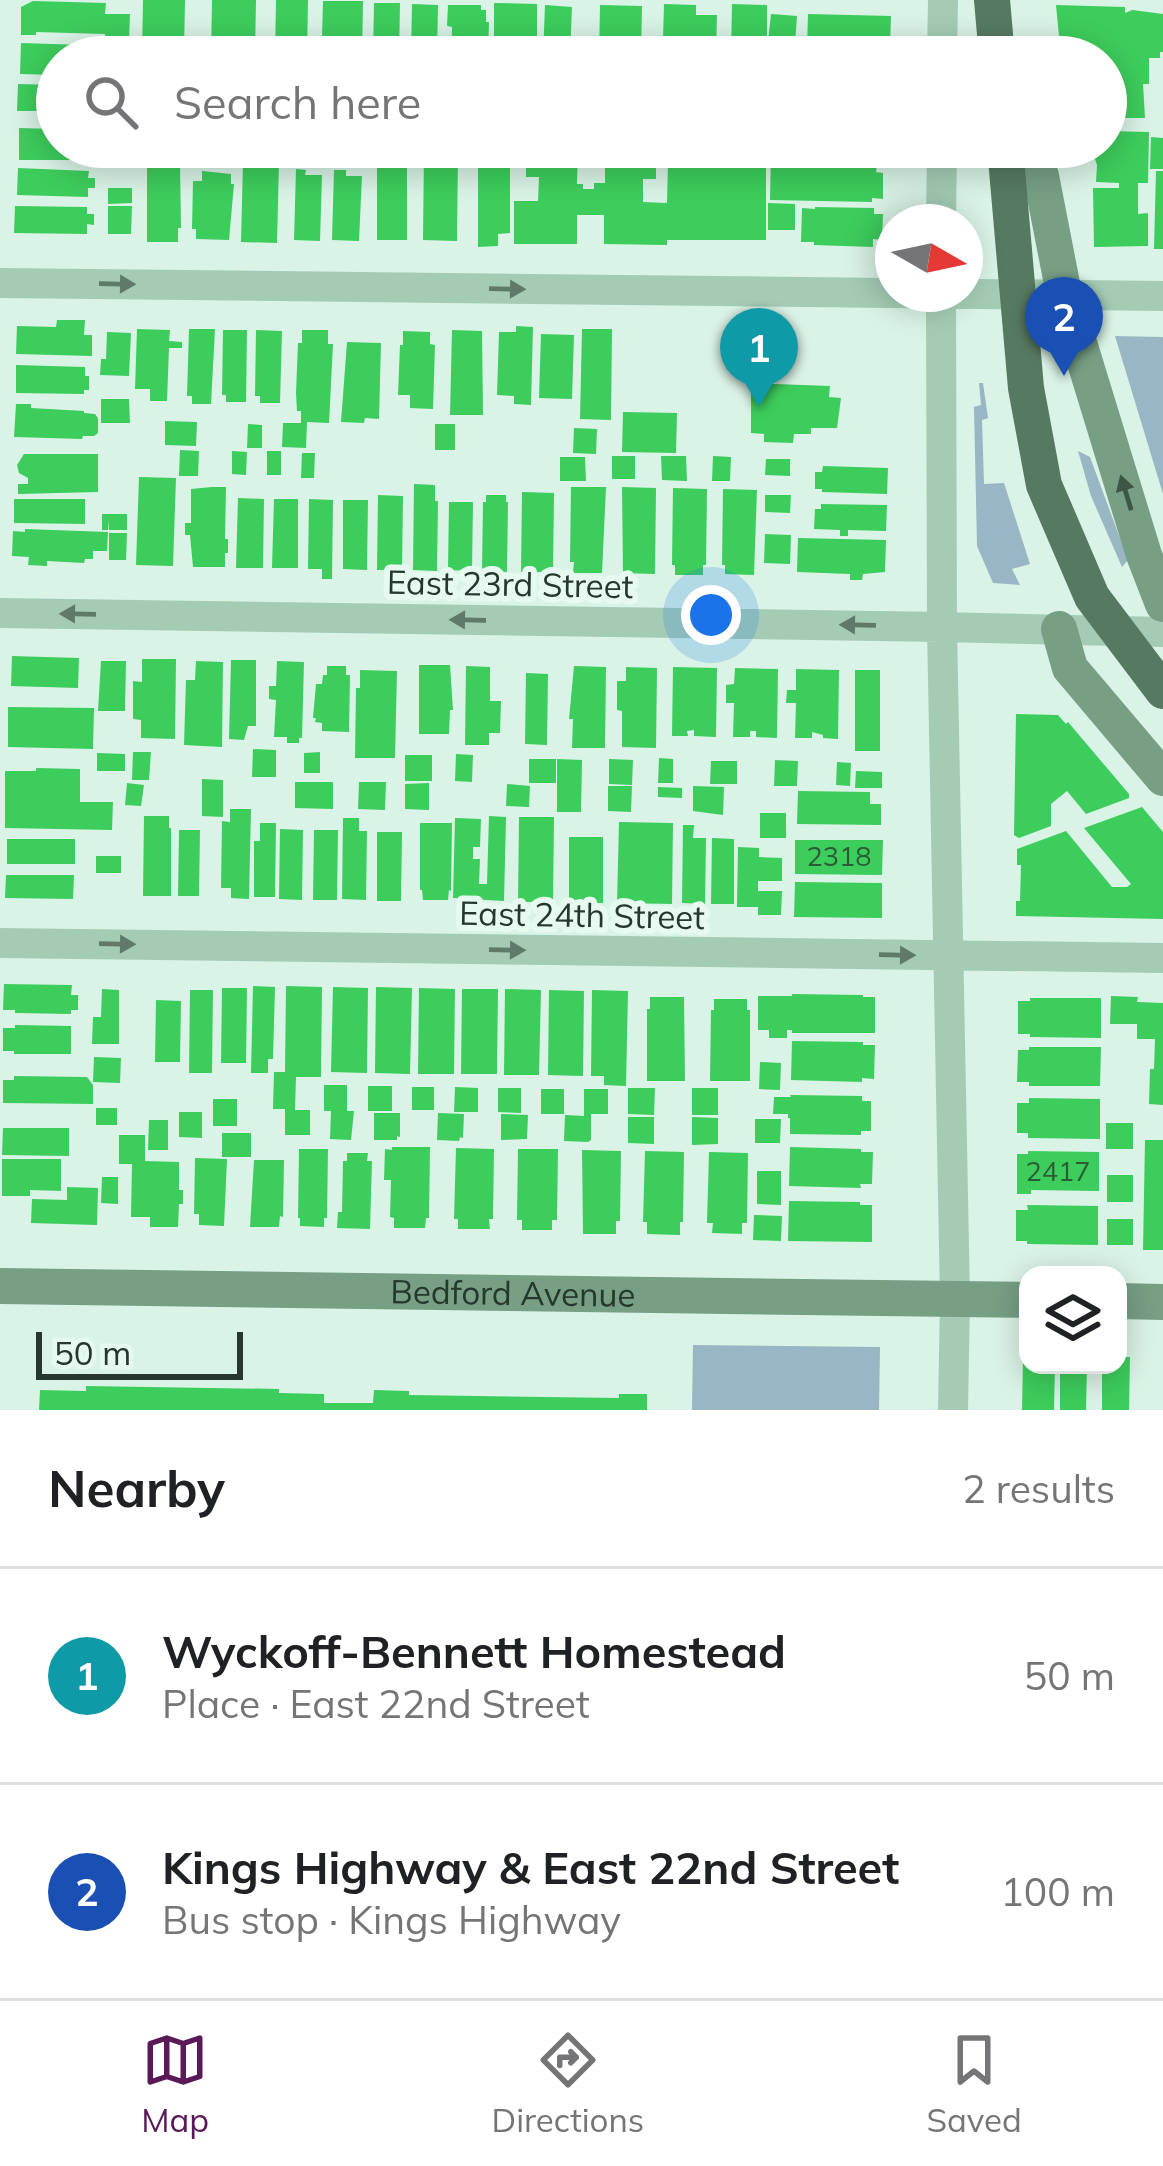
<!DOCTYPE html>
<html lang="en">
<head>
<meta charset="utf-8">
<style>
	:root { --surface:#fff; --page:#f6f6f6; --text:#202124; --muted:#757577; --line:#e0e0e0; --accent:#5a1a58 }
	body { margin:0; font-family:Mulish,sans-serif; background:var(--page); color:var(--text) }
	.controls { position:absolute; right:36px; bottom:36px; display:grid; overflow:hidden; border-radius:24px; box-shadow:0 6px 30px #0003 }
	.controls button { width:108px; height:108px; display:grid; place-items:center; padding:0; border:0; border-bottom:3px solid var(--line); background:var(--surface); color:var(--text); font:60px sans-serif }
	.compass { position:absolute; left:875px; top:204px; width:108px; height:108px; border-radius:50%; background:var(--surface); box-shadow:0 6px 30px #0003; rotate:99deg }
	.scale { position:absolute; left:36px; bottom:30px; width:207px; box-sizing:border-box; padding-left:12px; border:6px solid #26372b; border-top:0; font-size:33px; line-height:42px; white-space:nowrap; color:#26372b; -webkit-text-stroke:9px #e6faf0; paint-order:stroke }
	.you { position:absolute; left:711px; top:615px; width:42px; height:42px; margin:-30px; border:9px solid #fff; border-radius:50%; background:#1a73e8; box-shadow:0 0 0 18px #1a73e833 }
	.badge { display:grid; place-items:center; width:78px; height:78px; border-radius:50%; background:var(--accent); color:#fff; font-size:39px; font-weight:700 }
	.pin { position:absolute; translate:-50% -99px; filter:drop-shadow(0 3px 6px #0008) }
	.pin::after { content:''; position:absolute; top:63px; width:42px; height:36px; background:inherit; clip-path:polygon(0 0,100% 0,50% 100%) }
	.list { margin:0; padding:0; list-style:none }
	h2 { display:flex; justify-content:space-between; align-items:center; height:156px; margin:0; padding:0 48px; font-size:51px }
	h2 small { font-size:39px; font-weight:400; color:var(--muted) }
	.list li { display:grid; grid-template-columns:78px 1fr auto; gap:36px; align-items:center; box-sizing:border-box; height:216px; padding:0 48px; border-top:3px solid var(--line) }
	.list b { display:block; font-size:45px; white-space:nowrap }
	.list p { margin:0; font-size:39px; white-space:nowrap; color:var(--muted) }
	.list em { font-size:39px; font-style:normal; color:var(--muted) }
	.icon { flex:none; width:66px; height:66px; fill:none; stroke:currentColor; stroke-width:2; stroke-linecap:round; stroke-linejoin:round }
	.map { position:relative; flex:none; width:1163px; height:1410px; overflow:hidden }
	.search { position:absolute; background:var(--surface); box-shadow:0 6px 30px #0003; left:36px; right:36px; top:36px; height:132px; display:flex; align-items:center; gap:30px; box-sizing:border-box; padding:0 42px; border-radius:66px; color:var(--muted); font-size:45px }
	.sheet { height:588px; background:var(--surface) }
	nav { display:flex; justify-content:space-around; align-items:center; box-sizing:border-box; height:168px; border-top:3px solid var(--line); background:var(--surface); font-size:33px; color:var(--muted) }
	nav a { display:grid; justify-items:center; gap:6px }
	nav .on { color:var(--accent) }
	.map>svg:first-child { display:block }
</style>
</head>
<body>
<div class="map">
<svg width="1163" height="1410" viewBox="0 0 1163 1410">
	<rect width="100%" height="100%" fill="#d9f3e6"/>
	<path fill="#98b6c3" d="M1115,336L1163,337V494Z
		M979,383H983L988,418L982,420L984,484L1004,483L1030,564L1012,569L1020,585L993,583L977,546L974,407L981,405Z
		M1078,451L1090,457L1128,560L1122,567L1091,496Z
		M693,1345L880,1347L879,1410H692Z"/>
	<path fill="#3dcd5c" d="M143,0H185L184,53H142Z
		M212,0H256L255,54L229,53V57H211Z
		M276,0H308L307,57H275Z
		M33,1L106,3L105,14H130L129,40H105V34L36,32V35H21V7Z
		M323,1H363L362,57H330V37H322Z
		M374,3H400L399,57H373Z
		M494,3L537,4V57H494Z
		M412,4L438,5L437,57H411Z
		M664,4L696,5V15H717L716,57H672L673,40L663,39Z
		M732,4L767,5V57H731Z
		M448,5H481V10H486V22H489L488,56L451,57L452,27L447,26Z
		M545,5L572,7L570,57H543Z
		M600,5L642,6L641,57H599Z
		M1056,5L1125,7V13L1132,10L1163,14V52H1160V58H1149V84H1143L1145,118H1106V57H1067L1066,47H1060Z
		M771,14L797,16L795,44L768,42Z
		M808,14L891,16L890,47H807Z
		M21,43L84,45L83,57H57V75L20,74Z
		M18,84L57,85V118L49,117V111H17Z
		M19,128L57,129V147H83V160H19Z
		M1106,131L1149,132L1148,183H1138V214L1148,213V246L1094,247L1093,188H1119V183L1096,182L1097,165L1091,147H1106Z
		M1151,137L1163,138V169H1150Z
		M526,147H578L577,184H583V189H594V183H605V147H656V179H643V202L667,203L668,163L766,164V240H667V245L604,244V215H577V244H514V201H538L539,177H526Z
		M424,148H447V153H458L457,241L423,240Z
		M771,152L822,153L821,162L877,164L876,172L883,173V199L872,198V202L770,200Z
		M243,161L279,162L277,243L241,242Z
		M377,162H407V240H377Z
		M510,162V233L498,234V246L478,247V163Z
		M147,165H180L181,228H178V242H147Z
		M18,168L89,171L88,178H95V188H88V197L17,195Z
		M296,169L306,170L305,175H322L320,241L294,240Z
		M334,170H346V176H362L359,241L332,240Z
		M202,171L231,174V184H234L229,240L196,239V229H192L193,181H202Z
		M1156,171H1163V249H1154Z
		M108,188H132V203L108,204Z
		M768,203L795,204V230H768Z
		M15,206L87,207V214H94V225L87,224V234L14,233Z
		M108,206H132L131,234H108Z
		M815,207L874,208V214H883L882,240L873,239V247L814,245V242H801L802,208L815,209Z
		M57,320H85L84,335H92V356L16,354L17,326L56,327Z
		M516,326L533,327L531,405L514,404V396L497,395L499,332H516Z
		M137,329L170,330L169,341L182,342V348H169L167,401H150V389H135Z
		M189,329H215L211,404H192V396H187Z
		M582,329H612L611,420L580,419Z
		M223,330H247L246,402H226V395H222Z
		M256,330L282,331L280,403H260V396H255Z
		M302,330H328V344H333L329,423L307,422L306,448L282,447L283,423H301V411H297L296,393L298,343H302Z
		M452,330L482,331L483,415H450Z
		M403,331L430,332V344L435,345L433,409L410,408V395H398L400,345H403Z
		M107,332L131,333L129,376L100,375L101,359H106Z
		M541,334L574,335L572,399L539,398Z
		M347,342L381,343L379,419L365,418L364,423L341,422Z
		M16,365L85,367V376H89V390H84V394L16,393Z
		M751,383L830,386L829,397L841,398L837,428H811V434H794L793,443L764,442V434L751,433Z
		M101,399H129L130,423H101Z
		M16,404H31V408L84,411V413L95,414L98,418V433L94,436H83L82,439L14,437Z
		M623,412L677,413L676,453L622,452Z
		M165,421L197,422L196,446L165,445Z
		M248,424L262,425V448H247Z
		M435,424H455V450H435Z
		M574,428L597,429L596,454L573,453Z
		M180,450L199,451L198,476H179Z
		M232,451L247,452L246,475L232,474Z
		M267,451H281V475H267Z
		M302,453H315L314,478H301Z
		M24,454H98V492L18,494V484H28V478L19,473L17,465Z
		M612,456H635V479H612Z
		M661,456H686L687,481L662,480Z
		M713,456L731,457L730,481H712Z
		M560,457H585L586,481H560Z
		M766,459H790V476L765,475Z
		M823,466L888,468L887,494L822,492V489H815V472H822Z
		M139,477L176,478L173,566L136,565Z
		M414,484L435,485V501H438L437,571L413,570Z
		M212,487H226L225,539H228V553H225V567H193L190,535H185V523H191V489Z
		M571,487H606L602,573H573L574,562H570Z
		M622,487L656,488L655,574L623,573Z
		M673,488L707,489L706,565H703V575H675V565H672Z
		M723,489L757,490L754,575L725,574V565H722Z
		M522,492L554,493L553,572H521Z
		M378,495L403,496L402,570H377Z
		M486,495H506V502H508L507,572L482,571L483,502H486Z
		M765,495H791L790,513L765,512Z
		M238,498L264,499L263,568H236Z
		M14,499H85V524L14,523Z
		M274,499H298V568H272Z
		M309,499L333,500L332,579H322V569H308Z
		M343,500H368L367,570L343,569Z
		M449,502H473L472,571L448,570Z
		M821,504L887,505L886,531L848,530V536H840V530L814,529L815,509H821Z
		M102,514H127V530H109L108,520V530H102Z
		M25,529L108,532L107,551H93V559H85L84,563L47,561V566L28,565L29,557L12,556L13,531L25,532Z
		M109,533H127L126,560H109Z
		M765,534L791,535L790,564L764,563Z
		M798,538L886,540L885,572L863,574L862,580H850V574L797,572Z
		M12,656L79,658L78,688L11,686Z
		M142,659H176L175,739L141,738V720L133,719V681L142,682Z
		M231,660H256V726H248L244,740L229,739Z
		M101,661H126L125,711H98Z
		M196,661L223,662L222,747L184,745L186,680H195Z
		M277,661L304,662L302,738H299V743H287V737H274L276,700L269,699V686H276Z
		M419,665H450L453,710H450L449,734H419Z
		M327,666H346V675H350L349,732L322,731V723L315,722L316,718H313L316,684H322L323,675H327Z
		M466,666L490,667V701H501L500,733H489V745H465Z
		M574,666L606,667L605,748H572L573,719H569Z
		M626,667L657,668L656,748L622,747V711L617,710V681H626Z
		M673,667L717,668L716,737L694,736V730L687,731L688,736H672Z
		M735,668L778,669L777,738L756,737V731H750V737H733L734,703H726V685L734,684Z
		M796,669L839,670L838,739L823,738V735L812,732V738H795L796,703H786L787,690H796Z
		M360,670L397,671L395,758H355L356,688H360Z
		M855,670H880V751H855Z
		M526,673L548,674L547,745L525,744Z
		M8,707L94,708L93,749L8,747Z
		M1016,714L1058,715L1066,724L1068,722L1129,794V798L1086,814L1067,791L1051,804V826L1019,838L1014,835Z
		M253,749L276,750V777H252Z
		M133,752H151L149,780H132Z
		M320,752V773H304V753Z
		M97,753L125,754V771H97Z
		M456,754L473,755L472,782L455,781Z
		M405,755H432V781H405Z
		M659,758L673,759V783H658Z
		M529,759H556V783H529Z
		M557,759L582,760L581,812H557Z
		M609,759L633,760L632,785L609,784Z
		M775,760L798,761L797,786H774Z
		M711,761H737V784H710Z
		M837,762L851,763L850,786L836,785Z
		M36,768L80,769V802H113L112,830L5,828V771H36Z
		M856,771L882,772V788H855Z
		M202,779L223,780V817L202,816Z
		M295,782H333V809L295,808Z
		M359,782H386L385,810L358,809Z
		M127,783L144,785L141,806L125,805Z
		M429,783V810L405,809V784Z
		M507,784L530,786L529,807L506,806Z
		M608,786H632L631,812L608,811Z
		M693,786L724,787L723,815L693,811Z
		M658,787L682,788V798L658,797Z
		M798,791L870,792V804H881V825L797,824Z
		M1142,807L1163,832V919L1016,916V901H1020L1021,865H1017V849L1066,831L1112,887H1127L1131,884L1084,828Z
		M230,809H251L249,899L231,898V888H221L222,821L230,822Z
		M760,813H786V838H760Z
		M144,816H169V828H171V896H143Z
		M489,816L506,817L504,901L453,898L455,818L481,819L480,847H473V859H480L479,884H487Z
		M519,817H554L553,902H518Z
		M343,818H359V831H367L366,900L342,899Z
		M619,822L673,823L672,904L617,903Z
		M260,823H276L275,897H254V841H260Z
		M420,823H452L451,891L449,890L448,900H423L422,890H420Z
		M683,825H694L693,838H706L705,904L682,903Z
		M280,829L303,830L302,900L279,899Z
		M179,830H200L199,896H178Z
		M314,830H338L337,900H313Z
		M377,832H402L401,901H377Z
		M569,837H603V903H569Z
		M712,838L734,839V904H711Z
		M7,839H75V864H7Z
		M795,840H883L882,875L795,874Z
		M738,847L759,848V857L782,858V881H758V891H782L781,915H758V907H737Z
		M96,856H121V873H96Z
		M6,875H74L73,899L5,898Z
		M795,882L882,883V918L794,917Z
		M4,984L72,985L71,995H78V1010H71V1014L15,1013V1010H3Z
		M253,986L275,987L273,1059H268V1073H251Z
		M286,986L322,987L321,1077H296L295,1110H310V1135H285V1109H273L274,1072H285Z
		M333,987L368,988L367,1073L331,1072Z
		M376,987L412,988L410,1074L375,1073Z
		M222,988H247L246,1063H221Z
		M419,988L455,989L454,1074H418Z
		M102,989L119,990V1044H92L93,1017H101Z
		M462,989H498L497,1074H461Z
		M505,989L541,990L539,1075H504Z
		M190,990H213L212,1073H189Z
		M549,990L584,991L583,1076L548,1075Z
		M592,990L628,991L626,1086L604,1085V1076H591Z
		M792,994L863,995V997H875V1033H792V1030H787V1038H769V1030H758V996H792Z
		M1111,996L1138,997L1137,1002L1163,1003V1105L1149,1104L1150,1069H1154L1155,1039H1137V1024H1110Z
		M650,997H684L685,1081H647V1009H650Z
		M1030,998H1101V1038L1030,1037V1034H1018V1001H1030Z
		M714,999H747V1010H750V1081H710L711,1010H714Z
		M156,1000L181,1001L180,1062H155Z
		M15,1025L71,1026V1054H14V1051H3V1028H15Z
		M792,1041L863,1042V1045H875L874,1079L862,1078V1082L791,1080Z
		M1029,1047H1101L1100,1086H1029V1082H1017L1018,1050H1029Z
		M94,1057L121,1058L120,1083L93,1082Z
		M760,1062L781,1063L780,1090L759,1089Z
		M14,1076L87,1077L93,1085V1104L3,1103V1080H14Z
		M324,1085H347V1111H354L351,1140L330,1139L331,1111H324Z
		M368,1086H392V1111H368Z
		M412,1087H434V1110H412Z
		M455,1087L478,1088V1112H454Z
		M498,1088H521V1113L498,1112Z
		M628,1088H655L654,1115L628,1114Z
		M692,1088H718V1115H692Z
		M541,1089H564V1114H541Z
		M584,1089H608V1114H591V1140L588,1142L564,1141L565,1115L584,1116Z
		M790,1095L862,1096V1101H871V1131H861V1135L790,1134V1118H788V1114H773L774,1097H791Z
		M1029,1098L1100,1099V1139L1028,1138V1133H1017V1103H1029Z
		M213,1099H237V1126H213Z
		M96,1108H117V1125H96Z
		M179,1112H202V1138L179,1137Z
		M374,1113H400V1137L397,1136V1140H374Z
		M438,1113L464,1114L463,1138L460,1137L459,1141L437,1140Z
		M501,1114L528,1115L527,1139L501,1140Z
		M628,1117H654V1144L628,1143Z
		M692,1117L718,1118V1144L692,1145Z
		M755,1119H781L780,1143H755Z
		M149,1120H168V1150H148Z
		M1106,1123H1133V1149H1106Z
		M3,1128H69V1156L2,1155Z
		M222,1133H251V1157H222Z
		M119,1135H145V1161L179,1162V1190H183V1204H179L178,1227H150V1217H131L132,1164H119Z
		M1145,1140H1163V1250H1143Z
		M392,1147H430L429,1218H426L425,1228H394V1218L390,1217L391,1180H384L385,1149L392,1150Z
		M790,1147L861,1149V1152H873L872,1184H860L861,1188L789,1186Z
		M456,1148L494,1149L493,1219H489L490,1229H458V1219H454Z
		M299,1149H328L327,1218H324V1227L300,1226V1218H298Z
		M518,1149H558L557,1220H552V1230H522V1220H517Z
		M582,1150L621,1151L620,1221H616V1234H583Z
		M645,1151L684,1152L683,1222H680V1235L647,1234V1222H643Z
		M1028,1151L1099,1152V1191L1031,1190V1194H1017V1154H1028Z
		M709,1152L748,1153L747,1223H742V1234L712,1233L713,1223H707Z
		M347,1153H368L367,1161H372L370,1229L337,1228L338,1212H342L343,1161H347Z
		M195,1158L227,1159L224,1226L199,1225V1214H194Z
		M2,1159H61V1191L30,1190V1196H2Z
		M254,1160H284L283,1217L280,1216L279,1227H250Z
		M757,1171H781V1205L757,1204Z
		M1107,1175H1133V1202H1107Z
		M102,1177H118V1204L101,1203Z
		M67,1187L98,1188L97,1225L31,1223L32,1199L67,1200Z
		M789,1201L860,1202V1205H872V1242L788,1241Z
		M1027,1205L1098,1206V1245L1027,1244V1241H1016V1210H1028Z
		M754,1215L782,1216L781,1241L753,1240Z
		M1107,1219H1133V1245H1107Z
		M1118,1357H1130L1129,1410H1102V1365H1118Z
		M1023,1358H1028V1365H1055L1054,1410H1022Z
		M1060,1365H1087L1086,1410H1060Z
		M86,1386L279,1389V1393L324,1394V1403H373L374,1390L409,1391V1395L619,1398V1394H647V1410H39L40,1390L86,1391Z"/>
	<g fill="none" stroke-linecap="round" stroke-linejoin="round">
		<path stroke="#a4ccb5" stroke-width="30" d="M942,57L943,0
			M941,222L942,147
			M0,283L1163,296
			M941,294L942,627L955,1299L953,1410
			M0,613L942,627L1163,632
			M0,943L1163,958"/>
		<g stroke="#769f84" stroke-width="36">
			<path d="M1008,147L1041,176L1064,294L1144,555L1163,604"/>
			<path d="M1059,629L1070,668L1163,778"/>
			<path id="s1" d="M0,1286L1028,1300"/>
			<path d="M1118,1301L1163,1302"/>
		</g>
		<path stroke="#567a61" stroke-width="36" d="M992,0L997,57
			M1005,147L1026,388L1044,485L1092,597L1163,691"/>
	</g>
	<defs><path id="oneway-solid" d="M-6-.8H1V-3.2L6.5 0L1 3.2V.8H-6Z" transform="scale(3)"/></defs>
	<g fill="#5f7a69">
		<use href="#oneway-solid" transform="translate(117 284) rotate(1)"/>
		<use href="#oneway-solid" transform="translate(507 289) rotate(1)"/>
		<use href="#oneway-solid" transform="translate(78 614) rotate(-179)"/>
		<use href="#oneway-solid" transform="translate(468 620) rotate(-179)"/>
		<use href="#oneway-solid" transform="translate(858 625) rotate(-179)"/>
		<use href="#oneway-solid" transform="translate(117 944) rotate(1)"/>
		<use href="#oneway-solid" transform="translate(507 950) rotate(1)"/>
		<use href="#oneway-solid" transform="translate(897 955) rotate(1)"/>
	</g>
	<use fill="#3e5646" href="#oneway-solid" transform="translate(1126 493) rotate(-107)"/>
	<g text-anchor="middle" stroke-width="12" stroke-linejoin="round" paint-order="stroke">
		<g font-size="27" fill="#2c5c37">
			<text x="839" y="866">2318</text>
			<text x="1058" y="1181">2417</text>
		</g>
		<g font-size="33" fill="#26372b" stroke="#e6faf0">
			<text transform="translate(510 584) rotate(1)" y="12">East 23rd Street</text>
			<text transform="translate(582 915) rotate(1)" y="12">East 24th Street</text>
			<text dy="12" stroke="none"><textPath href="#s1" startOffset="513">Bedford Avenue</textPath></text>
		</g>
	</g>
</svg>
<div class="controls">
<button><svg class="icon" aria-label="layers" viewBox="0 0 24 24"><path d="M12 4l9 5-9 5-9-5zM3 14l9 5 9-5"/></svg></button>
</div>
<svg class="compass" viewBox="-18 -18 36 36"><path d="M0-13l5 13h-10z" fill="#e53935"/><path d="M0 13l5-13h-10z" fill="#757577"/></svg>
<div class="scale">50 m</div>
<div class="you"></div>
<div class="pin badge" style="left:759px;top:407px;background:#0f9aa8">1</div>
<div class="pin badge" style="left:1064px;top:376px;background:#1a4fb4">2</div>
<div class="search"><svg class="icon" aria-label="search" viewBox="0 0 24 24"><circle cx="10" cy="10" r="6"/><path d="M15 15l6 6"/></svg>Search here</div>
</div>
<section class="sheet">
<h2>Nearby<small>2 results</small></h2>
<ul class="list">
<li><span class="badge" style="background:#0f9aa8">1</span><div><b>Wyckoff-Bennett Homestead</b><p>Place · East 22nd Street</p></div><em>50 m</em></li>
<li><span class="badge" style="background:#1a4fb4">2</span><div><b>Kings Highway &amp; East 22nd Street</b><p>Bus stop · Kings Highway</p></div><em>100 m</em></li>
</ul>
</section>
<nav>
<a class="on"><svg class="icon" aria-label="map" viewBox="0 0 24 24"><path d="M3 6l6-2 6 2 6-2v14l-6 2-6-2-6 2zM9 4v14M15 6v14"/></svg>Map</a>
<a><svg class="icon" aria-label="directions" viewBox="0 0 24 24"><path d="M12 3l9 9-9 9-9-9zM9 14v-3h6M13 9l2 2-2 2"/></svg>Directions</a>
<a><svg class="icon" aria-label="saved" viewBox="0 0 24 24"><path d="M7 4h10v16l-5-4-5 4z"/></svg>Saved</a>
</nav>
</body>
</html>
